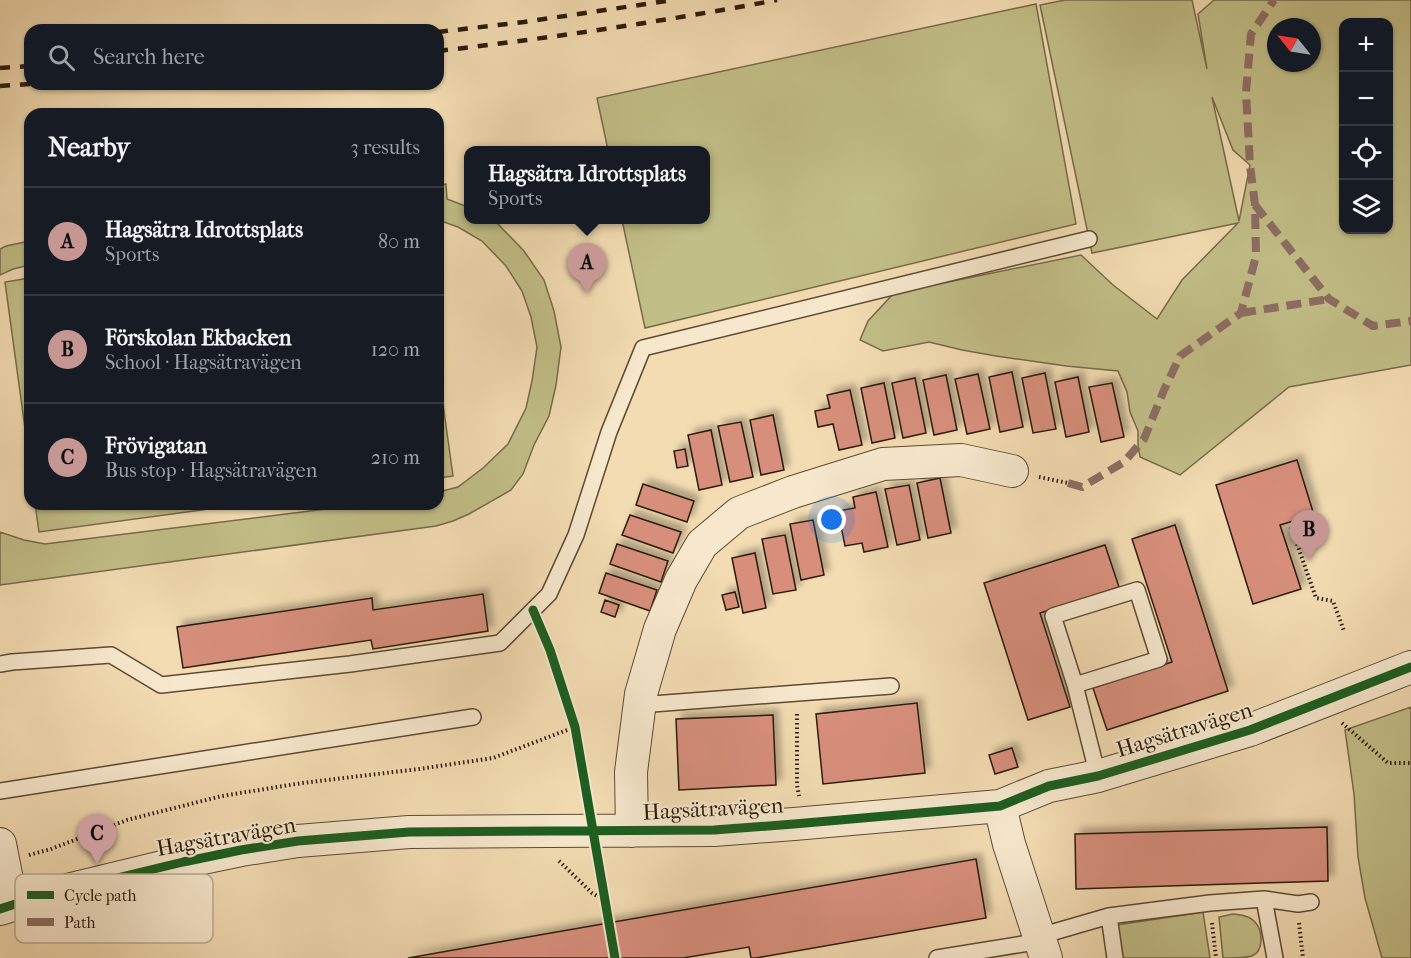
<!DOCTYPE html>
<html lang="en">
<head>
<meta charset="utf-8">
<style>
	:root { --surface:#171b24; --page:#20242c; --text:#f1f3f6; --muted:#9ea1a6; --line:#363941; --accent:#c59692 }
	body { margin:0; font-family:"IM FELL French Canon",serif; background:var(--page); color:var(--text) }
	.controls { position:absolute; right:18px; top:18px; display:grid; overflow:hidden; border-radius:12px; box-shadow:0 2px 4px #0004 }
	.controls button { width:54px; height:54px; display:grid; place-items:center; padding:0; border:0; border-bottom:2px solid var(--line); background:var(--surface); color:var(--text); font:30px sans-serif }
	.compass { position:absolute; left:1267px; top:18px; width:54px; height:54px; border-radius:50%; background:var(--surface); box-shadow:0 2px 4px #0004; rotate:300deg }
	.you { position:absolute; left:832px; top:520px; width:21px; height:21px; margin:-15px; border:4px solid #fff; border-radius:50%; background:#1a73e8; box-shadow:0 0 0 9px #1a73e833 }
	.badge { display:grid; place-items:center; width:39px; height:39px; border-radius:50%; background:var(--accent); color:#111; font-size:20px; font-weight:700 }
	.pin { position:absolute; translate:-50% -50px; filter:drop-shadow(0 2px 3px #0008) }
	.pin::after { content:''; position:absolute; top:32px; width:21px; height:18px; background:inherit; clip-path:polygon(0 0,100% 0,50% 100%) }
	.popup { position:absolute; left:464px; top:146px; width:246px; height:78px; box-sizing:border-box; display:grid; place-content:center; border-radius:12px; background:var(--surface); filter:drop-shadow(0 2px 4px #0005); font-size:20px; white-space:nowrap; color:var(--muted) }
	.popup b { font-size:22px; color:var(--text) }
	.popup::after { content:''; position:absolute; left:50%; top:100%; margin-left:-12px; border:12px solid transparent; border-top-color:var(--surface) }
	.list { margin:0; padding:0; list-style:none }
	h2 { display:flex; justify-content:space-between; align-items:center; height:78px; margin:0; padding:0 24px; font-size:26px }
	h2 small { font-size:20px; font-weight:400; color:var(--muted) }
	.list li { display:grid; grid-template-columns:39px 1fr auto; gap:18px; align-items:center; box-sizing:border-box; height:108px; padding:0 24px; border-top:2px solid var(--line) }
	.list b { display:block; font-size:22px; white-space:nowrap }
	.list p { margin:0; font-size:20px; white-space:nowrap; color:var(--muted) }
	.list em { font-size:20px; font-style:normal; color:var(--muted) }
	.icon { flex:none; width:33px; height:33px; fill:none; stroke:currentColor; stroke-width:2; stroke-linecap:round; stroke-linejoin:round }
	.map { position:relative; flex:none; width:1411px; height:958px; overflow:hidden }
	.search { position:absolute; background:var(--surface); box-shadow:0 2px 4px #0004; left:24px; top:24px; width:420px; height:66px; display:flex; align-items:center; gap:15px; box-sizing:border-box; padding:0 21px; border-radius:18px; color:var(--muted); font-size:22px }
	.panel { position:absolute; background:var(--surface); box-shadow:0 2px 4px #0004; left:24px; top:108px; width:420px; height:402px; border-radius:18px }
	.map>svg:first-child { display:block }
</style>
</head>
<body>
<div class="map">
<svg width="1411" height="958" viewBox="0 0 1411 958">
	<defs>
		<filter id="shadow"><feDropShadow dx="5.5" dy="-5.5" stdDeviation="3" flood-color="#0004"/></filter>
	</defs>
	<rect width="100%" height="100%" fill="#f3dcb2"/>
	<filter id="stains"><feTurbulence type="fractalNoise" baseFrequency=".00333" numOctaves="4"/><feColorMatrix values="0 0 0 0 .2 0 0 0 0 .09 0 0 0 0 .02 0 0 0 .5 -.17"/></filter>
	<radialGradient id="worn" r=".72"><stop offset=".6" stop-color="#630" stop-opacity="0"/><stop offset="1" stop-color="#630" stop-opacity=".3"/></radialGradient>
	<path fill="#c2be87" stroke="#766c48" stroke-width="1.5" fill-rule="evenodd" d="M1065,0H1192L1207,69L1198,14L1214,0H1411V365L1289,387L1180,475L1140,457L1138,446V431L1130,412L1127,392L1118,371L1066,366L996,356L962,350L929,342L883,351L860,340L868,321L894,293L1081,255L1113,285L1157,319L1182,280L1238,223L1092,253L1040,5ZM1344,22H1388V230H1344ZM1276,27H1312V63H1276ZM1212,97L1233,150L1250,165L1239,221Z
		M1036,4L1076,224L645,328L622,220H706V150H608L597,98Z
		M446,184L447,199L468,207V220H491L496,222L524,251L544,280L554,311L561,347L556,385L549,416L534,445L523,474L511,490L469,514L453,521L436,526L0,585V532L24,540L45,544L366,504H438V492L458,487L483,468L508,444L526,408L532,381L537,347L531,317L522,291L506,266L482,241L458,227L438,220V185Z
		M30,241V265L13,269L0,275V249L6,246Z
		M30,278V465L5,282Z
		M438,368L453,476L438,478Z
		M35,504H246L39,532Z
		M1411,707V958H1382L1365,898L1358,857L1354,794L1345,730Z
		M1203,912L1210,958H1122L1117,925Z
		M1233,914C1241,915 1250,916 1255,922C1263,931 1264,951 1252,956C1245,958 1232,958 1223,958L1219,917Z"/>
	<path fill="#d78f7c" stroke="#2a1b09" stroke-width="1.5" filter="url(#shadow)" d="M1012,372L1023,427L1000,432L989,377Z
		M1045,373L1056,429L1033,433L1022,378Z
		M978,374L990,429L967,434L955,379Z
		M946,375L957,430L934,435L923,380Z
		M1078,377L1089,432L1066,437L1055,382Z
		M915,378L926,433L903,438L892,383Z
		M884,383L895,438L872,443L861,388Z
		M1112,383L1124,437L1101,442L1089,387Z
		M850,390L862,445L839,450L833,424L818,427L815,411L830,408L827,395Z
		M773,415L784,470L761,475L750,420Z
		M741,422L753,477L730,482L718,426Z
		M711,430L722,485L699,490L688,435Z
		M685,449L688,466L677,468L674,451Z
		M1297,460L1314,515L1280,525L1301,589L1253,604L1216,485Z
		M940,478L951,533L928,538L917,483Z
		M643,484L694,501L687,522L636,505Z
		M909,485L920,540L897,545L885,489Z
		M876,492L888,547L864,552L862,543L845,546L838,511L855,508L853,497Z
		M630,515L681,532L673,553L622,535Z
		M813,520L824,575L801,580L790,524Z
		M1175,525L1228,691L1107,730L1093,688L1172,662L1132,539Z
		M785,535L796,590L773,594L762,539Z
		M617,544L668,561L661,582L610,564Z
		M1105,545L1119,587L1040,613L1070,707L1028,720L984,583Z
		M755,553L766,608L743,613L732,558Z
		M606,573L657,590L650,611L599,593Z
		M735,592L739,607L726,610L722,595Z
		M483,594L488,631L373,649L371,640L183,668L177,627L372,598L373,610Z
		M605,600L619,605L615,617L601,612Z
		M917,703L925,773L823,784L816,714Z
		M773,715L776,785L679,790L676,719Z
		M1012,748L1018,767L995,774L989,755Z
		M1327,827L1328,881L1076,889L1075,834Z
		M976,859L986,918L756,958H751L749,947L683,958H408Z"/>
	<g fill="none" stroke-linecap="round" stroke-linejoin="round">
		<g stroke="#5c4b33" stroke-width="18">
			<path id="lane" d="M0,664L12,662L111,655L161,685L350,664L500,643L549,594L576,535L609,432L643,348L1089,239
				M1075,685L1159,659L1137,590L1053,616L1075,685L1098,776
				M639,705L891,686
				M0,791L473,717
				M1264,899L1298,904L1311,902
				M1109,916L1115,958
				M1040,936L1109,916L1210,903L1264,899L1275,958
				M937,958L1041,941"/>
		</g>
		<g stroke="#5c4b33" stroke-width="34">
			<path id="street" d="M1000,806L1009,844L1046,958
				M632,831L631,772L641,694L660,629L681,580L702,544L739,513L793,492L883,464L961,460L1012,471
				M0,844L12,905
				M0,909L34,898L183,862L241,850L298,841L409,832L714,830L794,824L1000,806L1049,786L1098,776L1250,730L1411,667"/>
		</g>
		<path stroke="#2a1b09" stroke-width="4" stroke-dasharray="1.5 3" stroke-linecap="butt" d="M1039,477L1068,483
			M1291,527L1316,598L1333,601L1344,631
			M797,714V785L799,796
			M1342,723L1388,763H1411
			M29,855L51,849L127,820L222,796L302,783L419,769L493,758L575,727
			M559,861L592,893L606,901
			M1212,923L1216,958
			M1299,923L1303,958"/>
		<use href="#lane" stroke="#f7e8cd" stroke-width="15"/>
		<use href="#street" stroke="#f7e8cd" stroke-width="32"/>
		<path stroke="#2a1b09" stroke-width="4.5" stroke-dasharray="10 10" stroke-linecap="butt" d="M438,32L524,22L673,0
			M438,51C552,38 665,21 777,0
			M0,68L30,66
			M0,86L30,84"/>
		<path stroke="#8d6e63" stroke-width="8" stroke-dasharray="15 8" stroke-linecap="butt" d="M1255,205L1329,299L1373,326L1411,321
			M1241,313L1329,299
			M1068,483L1082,487L1124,462L1144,439L1164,390L1180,356L1241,313L1256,256L1255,205L1250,165L1246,92L1251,34L1274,0"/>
		<g stroke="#f7e8cd" stroke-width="13">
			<path id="cycleway" d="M533,610L550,650L575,727L615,958
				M0,909L34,898L183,862L241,850L298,841L409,832L714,830L794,824L1000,806L1049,786L1098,776L1250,730L1411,667"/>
		</g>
		<use href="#cycleway" stroke="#1b5e20" stroke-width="9"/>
	</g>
	<g text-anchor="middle" stroke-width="4.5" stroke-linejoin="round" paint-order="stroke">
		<g font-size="22" fill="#2a1b09" stroke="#f7e8cd">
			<text transform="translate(1184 729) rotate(-17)" y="8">Hagsätravägen</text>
			<text transform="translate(713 808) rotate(-3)" y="8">Hagsätravägen</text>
			<text transform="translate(226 836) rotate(-10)" y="8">Hagsätravägen</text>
		</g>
	</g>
	<rect x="15" y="874" width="198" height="69" rx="9" fill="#f7e8cd" stroke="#baaa92" stroke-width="1.5"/>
	<rect x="27" y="891" width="27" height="8" fill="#1b5e20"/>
	<rect x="27" y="918" width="27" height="8" fill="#8d6e63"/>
	<g font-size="16" fill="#2a1b09">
		<text x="64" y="901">Cycle path</text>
		<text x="64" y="928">Path</text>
	</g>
	<rect width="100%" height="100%" filter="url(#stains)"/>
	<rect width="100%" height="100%" fill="url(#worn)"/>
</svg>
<div class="controls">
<button>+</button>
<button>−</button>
<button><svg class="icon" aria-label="locate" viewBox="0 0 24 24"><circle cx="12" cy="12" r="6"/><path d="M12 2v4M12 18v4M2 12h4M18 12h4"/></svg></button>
<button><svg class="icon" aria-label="layers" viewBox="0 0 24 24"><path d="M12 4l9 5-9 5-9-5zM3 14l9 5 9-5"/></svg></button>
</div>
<svg class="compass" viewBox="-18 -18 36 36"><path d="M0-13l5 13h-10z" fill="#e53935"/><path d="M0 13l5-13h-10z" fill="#9ea1a6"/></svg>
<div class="you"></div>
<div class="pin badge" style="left:587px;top:293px">A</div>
<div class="popup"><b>Hagsätra Idrottsplats</b>Sports</div>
<div class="pin badge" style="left:1309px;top:560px">B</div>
<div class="pin badge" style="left:97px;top:864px">C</div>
<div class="search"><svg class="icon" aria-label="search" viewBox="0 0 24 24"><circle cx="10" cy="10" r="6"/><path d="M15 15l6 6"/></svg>Search here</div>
<section class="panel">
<h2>Nearby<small>3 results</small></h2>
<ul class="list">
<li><span class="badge">A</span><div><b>Hagsätra Idrottsplats</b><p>Sports</p></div><em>80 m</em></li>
<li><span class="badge">B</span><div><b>Förskolan Ekbacken</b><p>School · Hagsätravägen</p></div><em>120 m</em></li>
<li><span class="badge">C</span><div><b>Frövigatan</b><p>Bus stop · Hagsätravägen</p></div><em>210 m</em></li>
</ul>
</section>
</div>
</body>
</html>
